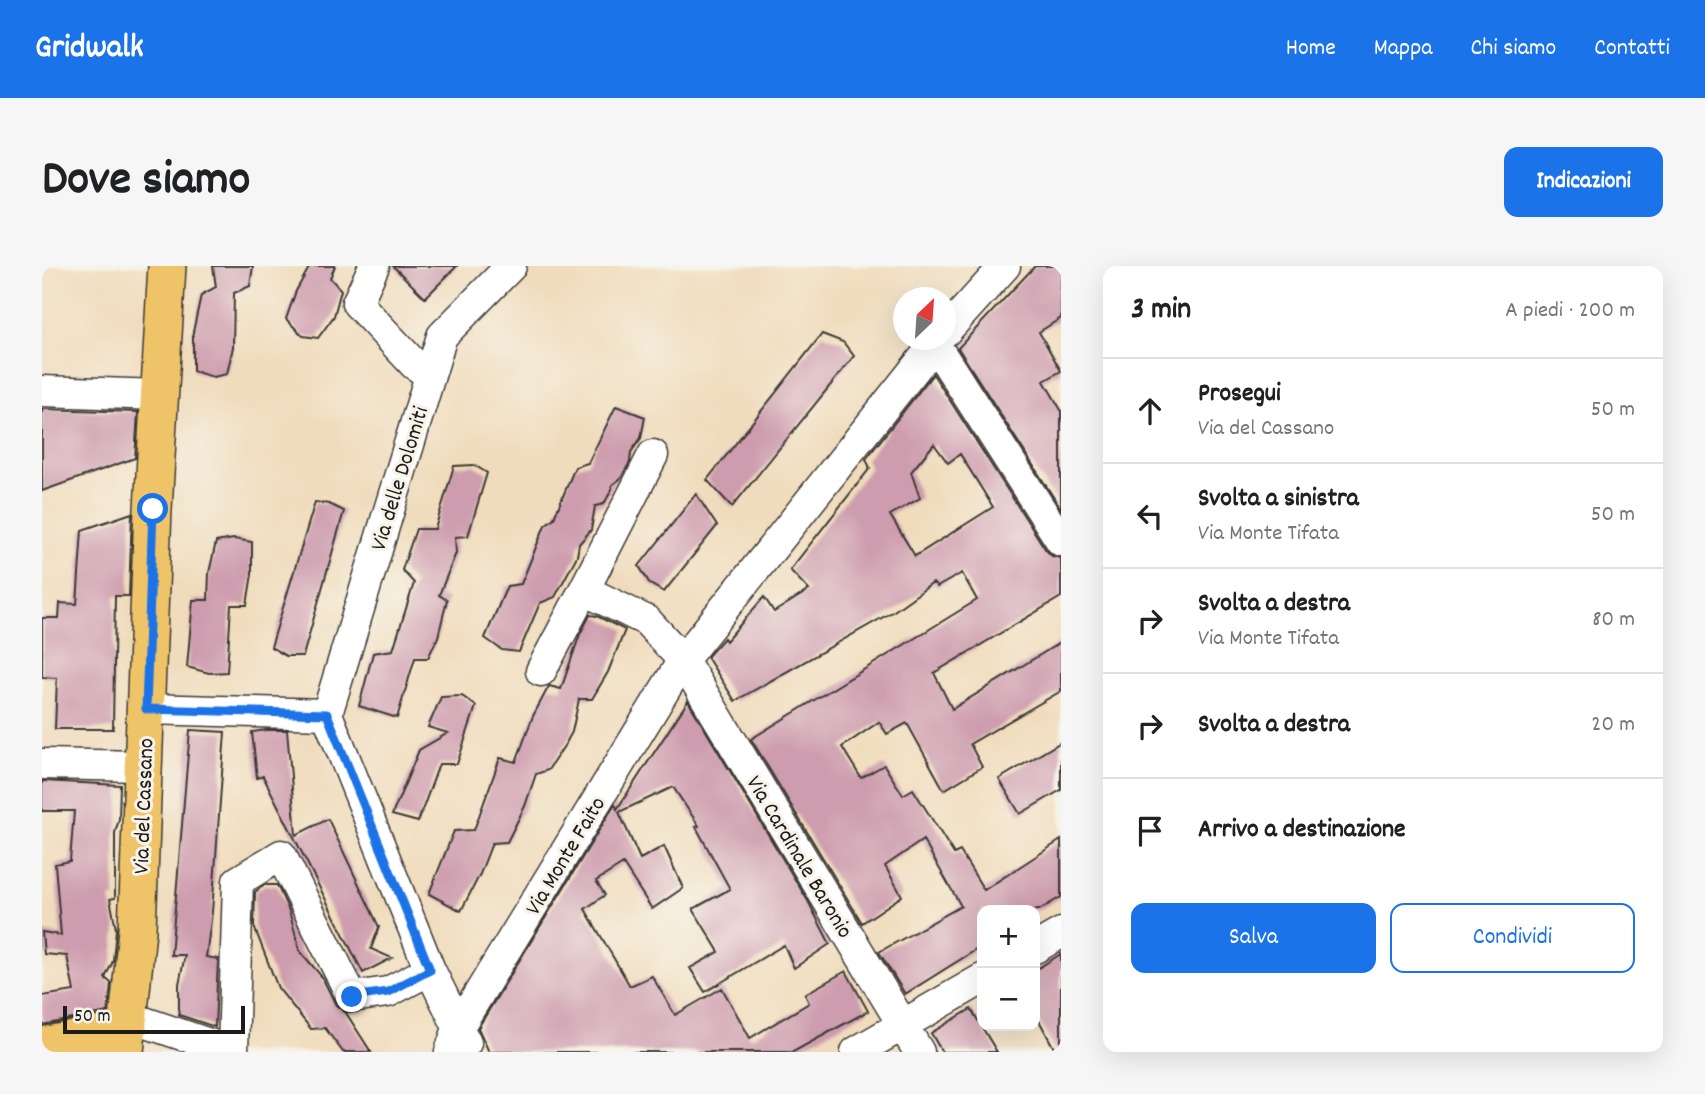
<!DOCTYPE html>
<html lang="it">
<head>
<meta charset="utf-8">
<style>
	:root { --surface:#fff; --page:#f6f6f6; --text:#202124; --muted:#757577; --line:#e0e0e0; --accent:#1a73e8 }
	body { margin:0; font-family:Dekko,sans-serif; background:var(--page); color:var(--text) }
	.controls { position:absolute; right:21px; bottom:21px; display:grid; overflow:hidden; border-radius:14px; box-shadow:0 7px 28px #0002 }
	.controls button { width:63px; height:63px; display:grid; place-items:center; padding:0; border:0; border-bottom:2px solid var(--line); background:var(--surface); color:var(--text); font:35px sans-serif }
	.compass { position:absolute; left:851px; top:21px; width:63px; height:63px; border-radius:50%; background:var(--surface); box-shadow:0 7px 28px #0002; rotate:25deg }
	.scale { position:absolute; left:21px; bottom:18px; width:182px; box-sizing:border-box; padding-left:7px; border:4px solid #1c1c1c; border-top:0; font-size:19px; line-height:24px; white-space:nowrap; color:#1c1c1c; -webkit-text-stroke:5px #f7f3e8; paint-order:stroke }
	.stop { position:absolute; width:21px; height:21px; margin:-16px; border:5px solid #1a73e8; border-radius:50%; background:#fff }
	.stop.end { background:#1a73e8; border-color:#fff; box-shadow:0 2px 7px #0008 }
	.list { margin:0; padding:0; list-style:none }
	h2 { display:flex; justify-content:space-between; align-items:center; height:91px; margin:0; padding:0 28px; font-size:30px }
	h2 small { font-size:23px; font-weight:400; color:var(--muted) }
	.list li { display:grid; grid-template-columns:46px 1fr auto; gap:21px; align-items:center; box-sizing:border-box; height:105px; padding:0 28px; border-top:2px solid var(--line) }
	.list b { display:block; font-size:26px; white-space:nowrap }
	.list p { margin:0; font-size:23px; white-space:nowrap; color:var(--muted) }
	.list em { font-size:23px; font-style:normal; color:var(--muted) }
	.actions { display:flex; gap:14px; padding:21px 28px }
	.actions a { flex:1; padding:16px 0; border:2px solid var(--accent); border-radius:14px; text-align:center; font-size:24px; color:var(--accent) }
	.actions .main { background:var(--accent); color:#fff }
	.icon { flex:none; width:38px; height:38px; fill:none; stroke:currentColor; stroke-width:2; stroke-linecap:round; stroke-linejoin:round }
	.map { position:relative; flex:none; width:1019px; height:786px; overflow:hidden; border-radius:14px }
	header { display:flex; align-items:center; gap:42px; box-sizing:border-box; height:98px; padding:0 35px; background:var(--accent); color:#fff }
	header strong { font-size:33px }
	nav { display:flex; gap:38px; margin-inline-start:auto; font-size:24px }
	.intro { display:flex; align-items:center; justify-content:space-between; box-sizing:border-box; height:168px; padding:0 42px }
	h1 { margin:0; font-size:49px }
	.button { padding:18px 32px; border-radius:14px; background:var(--accent); color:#fff; font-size:24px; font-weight:700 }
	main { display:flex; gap:42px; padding:0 42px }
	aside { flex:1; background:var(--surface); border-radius:14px; box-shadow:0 7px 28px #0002 }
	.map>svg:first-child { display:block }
</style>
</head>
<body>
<header>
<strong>Gridwalk</strong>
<nav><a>Home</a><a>Mappa</a><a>Chi siamo</a><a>Contatti</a></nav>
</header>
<div class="intro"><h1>Dove siamo</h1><a class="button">Indicazioni</a></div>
<main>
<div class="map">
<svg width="1019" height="786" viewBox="0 0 1019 786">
	<rect width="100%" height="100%" fill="#f7f3e8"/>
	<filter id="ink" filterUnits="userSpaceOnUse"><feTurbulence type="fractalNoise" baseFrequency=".0143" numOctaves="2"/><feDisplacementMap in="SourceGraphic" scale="14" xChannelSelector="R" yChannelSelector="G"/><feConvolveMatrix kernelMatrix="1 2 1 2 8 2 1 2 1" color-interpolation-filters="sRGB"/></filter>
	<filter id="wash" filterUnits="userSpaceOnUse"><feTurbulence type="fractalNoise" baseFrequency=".00686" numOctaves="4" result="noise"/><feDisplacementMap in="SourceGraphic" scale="28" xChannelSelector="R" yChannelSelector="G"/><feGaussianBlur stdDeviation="1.57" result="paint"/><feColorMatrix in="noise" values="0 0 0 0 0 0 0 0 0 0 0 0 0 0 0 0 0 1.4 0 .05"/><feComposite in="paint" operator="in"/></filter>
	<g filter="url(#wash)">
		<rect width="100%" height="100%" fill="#f0dcbc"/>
		<g id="blocks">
			<path fill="#cd9cae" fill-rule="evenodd" d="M171,0H211L208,20L192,27L191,81L185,108L171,111L151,105V66L159,29L174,21Z
				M268,0H293L288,12L299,24L292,50L276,72L261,70L244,53L254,25Z
				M351,0H415L383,32Z
				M993,0H1019V52L997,66L1019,105L1002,115L1019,144V243L916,82Z
				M780,68L801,76L812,90L690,241L665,214Z
				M891,108L1004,284L1010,290L1019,292V331L892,407L910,443L1019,376V425L928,478L940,501L902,524L865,457L845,468L837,456L800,481L819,512L842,499L861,529L871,523L912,588L918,585L942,624L1019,574V631L997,644H940V680L863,728L837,686L919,640L881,574L843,600L860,630L820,657L709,473L935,334L920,307L895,321L891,317L852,345L693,435L665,391L682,372L684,375L722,331L732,346L767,324L748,304L828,202L824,193ZM892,178L906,197L918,188L951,241L873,290L848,249L878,232L869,206Z
				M574,140L603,151L599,172L589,186L588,196L579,212L570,219V223L562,238L553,240L549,264L537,278L535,290L513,331L498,337L477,386L460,384L443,372L465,320L479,318L503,259L512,252L533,201L546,197Z
				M0,143L96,146L93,192L0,225Z
				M432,199L445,207L426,270L413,271L414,287L397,329L405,334L396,371L386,392H373L355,452L317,440L331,387L351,384L372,317L360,304L374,263H393L412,200Z
				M654,228L675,260L622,326L608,318L597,300Z
				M273,236L287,238L302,245L261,390H244L229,381Z
				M90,247L87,330H73L71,463H13L15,412L0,411V352H17L18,337L35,338L40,264Z
				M192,273L210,276V308L205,339H189L185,406L167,407L145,401L151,334H166L167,307L174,276Z
				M548,349L555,350L583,364L566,406L550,433H537L530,466L524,477L506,504L494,508L483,540L465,576L450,577L438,608L419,645L387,628L412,565L432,564L458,492L474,496L491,450L507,420L519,423L538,368Z
				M420,430L434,440L415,498H397L376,556L350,549L377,484L406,467L386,461L399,431Z
				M646,435L766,635L788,678L752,702L742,679L663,726L648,702L677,686L651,643L688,623L654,561L657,560L631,521L577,546L598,593L622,580L641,622L610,643L581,598L554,615L563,629L543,643L588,720L610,710L633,749L680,722L708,772L767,737L763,728L804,705L826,745L751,786H447L436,762L573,538L575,543Z
				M148,464L183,466L170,646L164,691L176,693L173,761L137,749V718L143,689H129Z
				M225,464H245L254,569L286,553L337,661L329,683L350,692L321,707L221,510L215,512L210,466Z
				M1019,476V524L978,548L957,513Z
				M0,515L78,519L77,553L73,567V632L68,633L74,663L71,695L63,712L69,717L66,746L0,759V730L32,725L25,690L2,688L0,666L19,669L13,598L28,595L32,545H0Z
				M222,619H235L247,645L258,685L280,711L294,739L304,747L329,786H301L283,762L269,763L236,722L212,660L213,626Z
				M1019,688V786H1014L993,747V704Z
				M929,743L955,786H900L889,767Z"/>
		</g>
	</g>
	<g filter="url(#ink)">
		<use href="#blocks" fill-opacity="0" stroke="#3c3934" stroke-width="2"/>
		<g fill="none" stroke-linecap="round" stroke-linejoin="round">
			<g stroke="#3c3934" stroke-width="33">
				<path id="minor" d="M332,0L315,37L372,98L387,108
					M904,65L963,0
					M892,77L1019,275
					M0,125L118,129
					M611,189L542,324L605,355L641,394L877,786
					M499,405L542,324
					M104,443L285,448
					M285,448L400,70L469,0
					M285,448L388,704L424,777
					M0,498L101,500
					M993,682L1019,667
					M87,751L191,786L196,615L239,589L310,731L346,726L388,704
					M408,786L416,762L641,394L896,74
					M814,786L940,713"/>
			</g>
			<g stroke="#3c3934" stroke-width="40">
				<path id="major" d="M0,780L86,764
					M83,786L95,664L111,243L125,0"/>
			</g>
			<use href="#minor" stroke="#fff" stroke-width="30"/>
			<use href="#major" stroke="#efc469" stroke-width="37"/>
		</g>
	</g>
	<g fill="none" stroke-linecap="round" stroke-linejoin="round" filter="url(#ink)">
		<path stroke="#1a73e8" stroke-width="9" d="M111,243L104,443L285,448L388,704L346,726L310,731"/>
	</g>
	<g text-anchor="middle" stroke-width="6" stroke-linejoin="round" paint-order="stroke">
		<g font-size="23" fill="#1c1c1c" stroke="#f7f3e8">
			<text transform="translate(356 212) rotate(-73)" y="8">Via delle Dolomiti</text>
			<text transform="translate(100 540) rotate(-88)" y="8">Via del Cassano</text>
			<text transform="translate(522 589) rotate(-59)" y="8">Via Monte Faito</text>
			<text transform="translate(759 590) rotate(59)" y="8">Via Cardinale Baronio</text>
		</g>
	</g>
</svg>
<div class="controls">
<button>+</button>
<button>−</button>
</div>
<svg class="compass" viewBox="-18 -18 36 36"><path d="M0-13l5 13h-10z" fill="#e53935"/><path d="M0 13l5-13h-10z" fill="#757577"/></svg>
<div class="scale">50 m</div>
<div class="stop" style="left:111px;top:243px"></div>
<div class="stop end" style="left:310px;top:731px"></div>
</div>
<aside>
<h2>3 min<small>A piedi · 200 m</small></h2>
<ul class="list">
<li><svg class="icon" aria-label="ahead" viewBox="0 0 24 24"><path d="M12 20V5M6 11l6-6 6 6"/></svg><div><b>Prosegui</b><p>Via del Cassano</p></div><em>50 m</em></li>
<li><svg class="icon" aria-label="left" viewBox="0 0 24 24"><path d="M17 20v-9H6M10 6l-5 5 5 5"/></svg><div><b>Svolta a sinistra</b><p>Via Monte Tifata</p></div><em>50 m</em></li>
<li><svg class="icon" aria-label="right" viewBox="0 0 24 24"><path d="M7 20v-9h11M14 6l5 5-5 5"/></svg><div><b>Svolta a destra</b><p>Via Monte Tifata</p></div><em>80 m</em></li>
<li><svg class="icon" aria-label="right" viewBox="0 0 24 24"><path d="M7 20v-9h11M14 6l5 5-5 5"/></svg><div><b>Svolta a destra</b></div><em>20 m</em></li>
<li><svg class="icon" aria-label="arrive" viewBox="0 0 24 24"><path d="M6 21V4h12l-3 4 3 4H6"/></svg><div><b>Arrivo a destinazione</b></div></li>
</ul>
<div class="actions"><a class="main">Salva</a><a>Condividi</a></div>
</aside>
</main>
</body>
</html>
